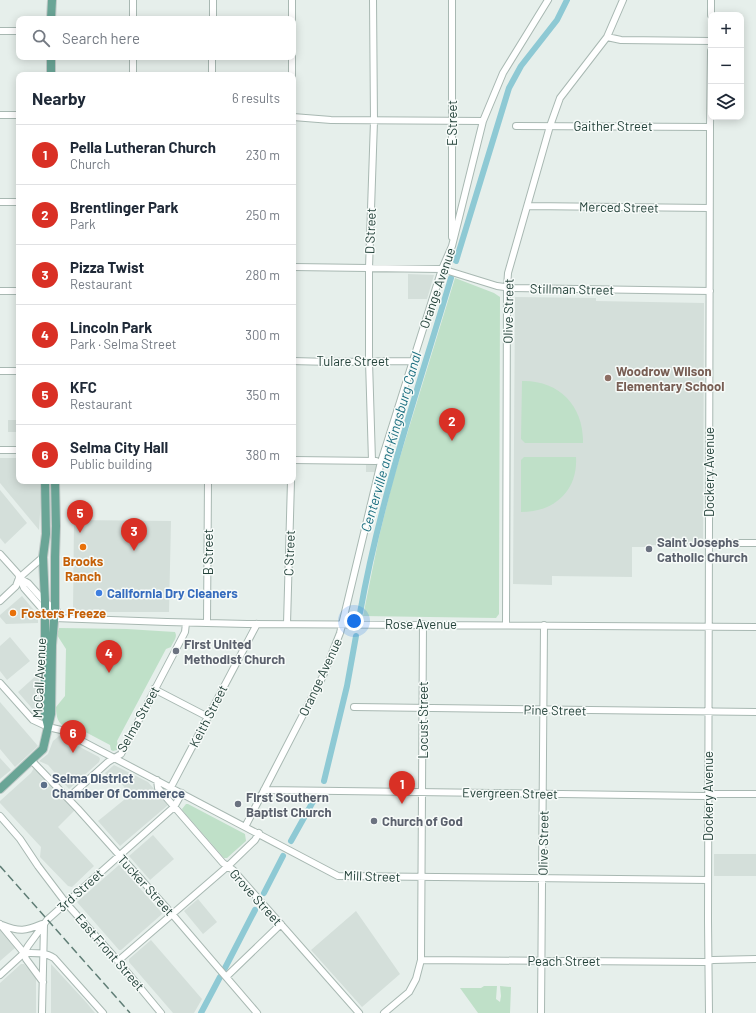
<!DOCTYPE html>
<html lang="en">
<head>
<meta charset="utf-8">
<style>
	:root { --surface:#fff; --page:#f2f2f3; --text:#1f2937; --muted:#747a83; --line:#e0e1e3; --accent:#d93025 }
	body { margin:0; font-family:Barlow,sans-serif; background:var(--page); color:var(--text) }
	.controls { position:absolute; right:12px; top:12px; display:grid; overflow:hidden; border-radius:8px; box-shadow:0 2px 10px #0003 }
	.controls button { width:36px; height:36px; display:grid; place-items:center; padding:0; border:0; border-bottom:1px solid var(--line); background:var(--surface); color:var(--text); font:20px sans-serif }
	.you { position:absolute; left:354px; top:621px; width:14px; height:14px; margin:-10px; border:3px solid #fff; border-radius:50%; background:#1a73e8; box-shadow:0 0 0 6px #1a73e833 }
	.badge { display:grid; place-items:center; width:26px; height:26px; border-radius:50%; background:var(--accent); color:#fff; font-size:13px; font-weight:700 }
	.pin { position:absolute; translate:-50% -33px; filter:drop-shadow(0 1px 2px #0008) }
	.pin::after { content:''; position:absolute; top:21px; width:14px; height:12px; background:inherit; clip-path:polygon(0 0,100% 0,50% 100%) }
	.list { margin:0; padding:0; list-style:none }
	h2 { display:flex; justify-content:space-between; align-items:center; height:52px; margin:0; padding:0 16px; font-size:17px }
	h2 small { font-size:13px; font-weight:400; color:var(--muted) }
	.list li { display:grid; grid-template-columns:26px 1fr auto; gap:12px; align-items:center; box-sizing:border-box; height:60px; padding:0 16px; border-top:1px solid var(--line) }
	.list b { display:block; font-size:15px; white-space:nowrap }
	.list p { margin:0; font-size:13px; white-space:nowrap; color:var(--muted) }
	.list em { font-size:13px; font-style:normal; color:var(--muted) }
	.icon { flex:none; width:22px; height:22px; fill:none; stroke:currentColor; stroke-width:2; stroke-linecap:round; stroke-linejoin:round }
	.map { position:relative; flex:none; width:756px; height:1013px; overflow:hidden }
	.search { position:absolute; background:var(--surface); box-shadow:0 2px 10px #0003; left:16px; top:16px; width:280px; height:44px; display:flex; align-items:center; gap:10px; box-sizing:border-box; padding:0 14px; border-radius:8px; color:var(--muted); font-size:15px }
	.panel { position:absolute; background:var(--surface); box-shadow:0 2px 10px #0003; left:16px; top:72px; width:280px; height:412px; border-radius:8px }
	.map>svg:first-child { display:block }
</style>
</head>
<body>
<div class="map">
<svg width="756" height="1013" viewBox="0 0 756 1013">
	<rect width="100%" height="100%" fill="#e6efeb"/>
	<path fill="#d4dfda" d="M408,274L434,275L427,299H408Z
		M515,297L596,298V301L704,303L703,546L646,545V547H632V577L552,576V585L513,584Z
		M8,420H19V432H8Z
		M0,458H19V481H42L39,530L0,483Z
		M366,465H377L375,472H366Z
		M0,490L27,523L5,544L0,538Z
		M74,520L171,521L169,612H73Z
		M22,596L38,615V623L6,624L0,617V615Z
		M10,637L30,661L7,680L0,671V646Z
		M39,673V708L37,712L36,713L18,692Z
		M0,702L38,746L15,767L0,749Z
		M59,736L99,757L100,759L99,762L69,789L48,765L39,761L48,754L53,741Z
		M0,758L11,770L0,779Z
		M114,765L148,782L168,805L120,846L98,821L130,795L118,779L113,783L105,773Z
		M41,766L56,780L79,806L58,827L94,866L72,887L68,886L40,857L41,847L0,803V801L31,773L34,768Z
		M153,835L174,859L150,880L129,856Z
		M714,854H756V876H714Z
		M119,865L162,913L161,915L121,950H119L77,902Z
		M198,899L217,922L203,934L184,911Z
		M356,911L400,974L362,1007L311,950Z
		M0,930L15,948L0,961Z
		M151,940L202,999L194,1013H173L129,962V959Z
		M21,964H24L36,978V1013H0V983Z
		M51,964L86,1002L95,1013H51Z"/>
	<path fill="#bfe0c8" d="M455,278L494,293L500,297L499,614L496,618L363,616L379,537L393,480Z
		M522,381C559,380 584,406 583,443H525L521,439Z
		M524,457H576C578,491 554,512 521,512V460Z
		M59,628L127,629L175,632C178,637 173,642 171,647L166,649L117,741L118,747L117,750L113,751L111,750L110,745L76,727C60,730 56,720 56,707L65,696L66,649L57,635Z
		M186,804H188L245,834L246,841L227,858H224L183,811L182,809Z
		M484,986H497L496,999L500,1002L501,996L500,986L511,987L510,1013H478L460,988H481Z"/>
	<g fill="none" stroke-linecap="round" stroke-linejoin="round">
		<path stroke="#8ec9d4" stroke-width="6" d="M456,261L509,88L521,66L557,20L567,0
			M360,613C380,499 418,389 451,278
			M324,781L347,686L356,636
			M291,841L315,798
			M264,893L283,856
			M225,968L255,910
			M201,1013L220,977"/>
		<g stroke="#a8b8b2" stroke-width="8">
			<path id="minor" d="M133,0V19
				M452,0V237
				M711,15V0
				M213,19V0
				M292,19V0
				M0,31H19
				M607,37L621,40L711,41
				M133,57V75
				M212,75V57
				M292,75V57
				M0,115H19
				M293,117L331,120L483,121
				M516,126L710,127
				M0,202H19
				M528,206L709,208
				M293,267L442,269L497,286L512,288L710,291
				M0,291H19
				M293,361C333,363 373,361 413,361
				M0,371H19
				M0,450H19
				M293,460L376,461
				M372,461L369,361V268L374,121L373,0
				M709,543H756
				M0,554L18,574L24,588L45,612L54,618L167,622L247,624L756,627
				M21,579L28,583L45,602L57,611
				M0,601L16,586L19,578L43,557
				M207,623L208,481
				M287,624L291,481
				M506,625L507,288L508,273L550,126L560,98L607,37L623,0
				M0,683L33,720L48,727L61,730L338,876L708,880
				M154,689L208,717
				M354,707L756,712
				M31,760L78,809L172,914L257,1013
				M157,780L158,788L223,863L233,870L359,1013
				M171,787L257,624
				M264,790L703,796L714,794H756
				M68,798L108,762L121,754L185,632L186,623
				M0,816L20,839L38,866L66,903L118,961L161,1013
				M245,827L323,676L340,633L381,462L442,269L452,246L483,121L503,73L548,0
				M0,924L24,953C35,953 45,952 54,958L103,1013
				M2,925C20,932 25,931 42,924
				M24,953L26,959L43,982
				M421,960L703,962L713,960L756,959
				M118,961L228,866L255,840L259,833
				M0,975L24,953L28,946L47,920L174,807L182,793
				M226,977L281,924
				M42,1013L44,925
				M384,1013L409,992L416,979L421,960L423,624
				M541,1013L544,625
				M709,1013L708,921L710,127L711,51"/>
		</g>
		<g stroke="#c2cac8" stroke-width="10">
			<path id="major" d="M51,19L52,0
				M51,75V57
				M45,481L46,534L43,557L45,602V713L48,726
				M0,789L43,749L51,714L52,645L55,609V557L56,526L55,481"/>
		</g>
		<use href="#minor" stroke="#fff" stroke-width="6"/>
		<use href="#major" stroke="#6aa596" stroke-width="8"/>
		<path stroke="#5f7d75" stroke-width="1.5" stroke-dasharray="8 4" stroke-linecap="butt" d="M0,866L130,1013"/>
	</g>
	<circle fill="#8d6e63" stroke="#f7fbf9" stroke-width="1.5" cx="608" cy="378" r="4"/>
	<g fill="#e8710a" stroke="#f7fbf9" stroke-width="1.5">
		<circle cx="83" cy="547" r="4"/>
		<circle cx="13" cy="613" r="4"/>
	</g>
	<g fill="#6b7280" stroke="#f7fbf9" stroke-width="1.5">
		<circle cx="649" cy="549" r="4"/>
		<circle cx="176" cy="651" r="4"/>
		<circle cx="238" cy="804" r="4"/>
		<circle cx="374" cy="821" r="4"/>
	</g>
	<circle fill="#3f7fe0" stroke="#f7fbf9" stroke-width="1.5" cx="99" cy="593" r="4"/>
	<circle fill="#5c6f8a" stroke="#f7fbf9" stroke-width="1.5" cx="44" cy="785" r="4"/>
	<g text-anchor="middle" stroke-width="3" stroke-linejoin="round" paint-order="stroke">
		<g font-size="13" fill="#24423a" stroke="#f7fbf9">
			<text transform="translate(452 123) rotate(-90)" y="5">E Street</text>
			<text x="613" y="131">Gaither Street</text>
			<text transform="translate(619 207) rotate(1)" y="5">Merced Street</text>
			<text transform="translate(370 231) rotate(-88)" y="5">D Street</text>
			<text transform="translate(437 288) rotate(-71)" y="5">Orange Avenue</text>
			<text transform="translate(572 289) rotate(1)" y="5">Stillman Street</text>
			<text transform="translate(508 311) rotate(-89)" y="5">Olive Street</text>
			<text x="353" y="366">Tulare Street</text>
			<text transform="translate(709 472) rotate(-90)" y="5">Dockery Avenue</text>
			<text transform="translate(208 552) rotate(-90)" y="5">B Street</text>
			<text transform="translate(289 553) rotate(-88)" y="5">C Street</text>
			<text x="421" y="629">Rose Avenue</text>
			<text transform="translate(320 677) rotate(-65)" y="5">Orange Avenue</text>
			<text transform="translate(39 678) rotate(-87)" y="5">McCall Avenue</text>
			<text transform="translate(555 710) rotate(1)" y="5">Pine Street</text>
			<text transform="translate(208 716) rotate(-63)" y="5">Keith Street</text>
			<text transform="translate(138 719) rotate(-61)" y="5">Selma Street</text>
			<text transform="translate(423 720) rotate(-90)" y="5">Locust Street</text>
			<text transform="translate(510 793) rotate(1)" y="5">Evergreen Street</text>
			<text transform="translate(708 796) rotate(-90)" y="5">Dockery Avenue</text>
			<text transform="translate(543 843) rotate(-89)" y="5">Olive Street</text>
			<text transform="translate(372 876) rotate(2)" y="5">Mill Street</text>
			<text transform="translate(146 885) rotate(48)" y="5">Tucker Street</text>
			<text transform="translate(80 890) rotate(-42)" y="5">3rd Street</text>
			<text transform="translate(256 897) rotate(48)" y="5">Grove Street</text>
			<text transform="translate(110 952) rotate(49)" y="5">East Front Street</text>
			<text x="564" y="966">Peach Street</text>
		</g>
		<g font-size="13" font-weight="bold" fill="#785e54" stroke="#f7fbf9" text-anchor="start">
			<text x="616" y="376">Woodrow Wilson<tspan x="616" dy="15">Elementary School</tspan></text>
		</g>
		<g font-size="13" font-weight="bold" fill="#5b616d" stroke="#f7fbf9" text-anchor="start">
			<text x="657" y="547">Saint Josephs<tspan x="657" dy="15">Catholic Church</tspan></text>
			<text x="184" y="649">First United<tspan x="184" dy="15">Methodist Church</tspan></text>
			<text x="246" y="802">First Southern<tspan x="246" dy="15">Baptist Church</tspan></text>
			<text x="382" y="826">Church of God</text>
		</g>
		<g font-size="13" font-weight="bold" fill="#c56008" stroke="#f7fbf9">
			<text x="83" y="566">Brooks<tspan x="83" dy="15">Ranch</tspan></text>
			<text x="21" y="618" text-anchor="start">Fosters Freeze</text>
		</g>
		<g font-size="13" font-weight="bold" fill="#366cbe" stroke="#f7fbf9" text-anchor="start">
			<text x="107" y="598">California Dry Cleaners</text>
		</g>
		<g font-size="13" font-weight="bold" fill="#4e5e75" stroke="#f7fbf9" text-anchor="start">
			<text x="52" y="783">Selma District<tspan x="52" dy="15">Chamber Of Commerce</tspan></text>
		</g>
		<g font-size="14" font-style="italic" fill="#1c6f80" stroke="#f7fbf9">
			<text transform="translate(391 442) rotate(-74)" y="5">Centerville and Kingsburg Canal</text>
		</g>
	</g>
</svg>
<div class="controls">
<button>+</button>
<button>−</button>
<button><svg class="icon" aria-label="layers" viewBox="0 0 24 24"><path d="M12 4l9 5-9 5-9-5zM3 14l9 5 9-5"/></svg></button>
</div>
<div class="you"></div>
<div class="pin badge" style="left:402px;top:804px">1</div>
<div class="pin badge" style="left:452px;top:441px">2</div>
<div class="pin badge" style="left:134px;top:551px">3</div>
<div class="pin badge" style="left:109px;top:673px">4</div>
<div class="pin badge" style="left:80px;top:533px">5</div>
<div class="pin badge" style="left:73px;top:753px">6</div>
<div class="search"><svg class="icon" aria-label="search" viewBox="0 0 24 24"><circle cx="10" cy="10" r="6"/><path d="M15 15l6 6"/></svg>Search here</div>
<section class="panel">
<h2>Nearby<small>6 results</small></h2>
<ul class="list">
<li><span class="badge">1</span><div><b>Pella Lutheran Church</b><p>Church</p></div><em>230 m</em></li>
<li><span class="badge">2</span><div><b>Brentlinger Park</b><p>Park</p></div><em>250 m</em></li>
<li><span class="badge">3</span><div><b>Pizza Twist</b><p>Restaurant</p></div><em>280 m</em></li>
<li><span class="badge">4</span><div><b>Lincoln Park</b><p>Park · Selma Street</p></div><em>300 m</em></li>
<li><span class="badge">5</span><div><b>KFC</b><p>Restaurant</p></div><em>350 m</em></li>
<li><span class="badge">6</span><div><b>Selma City Hall</b><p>Public building</p></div><em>380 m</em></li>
</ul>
</section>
</div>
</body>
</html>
